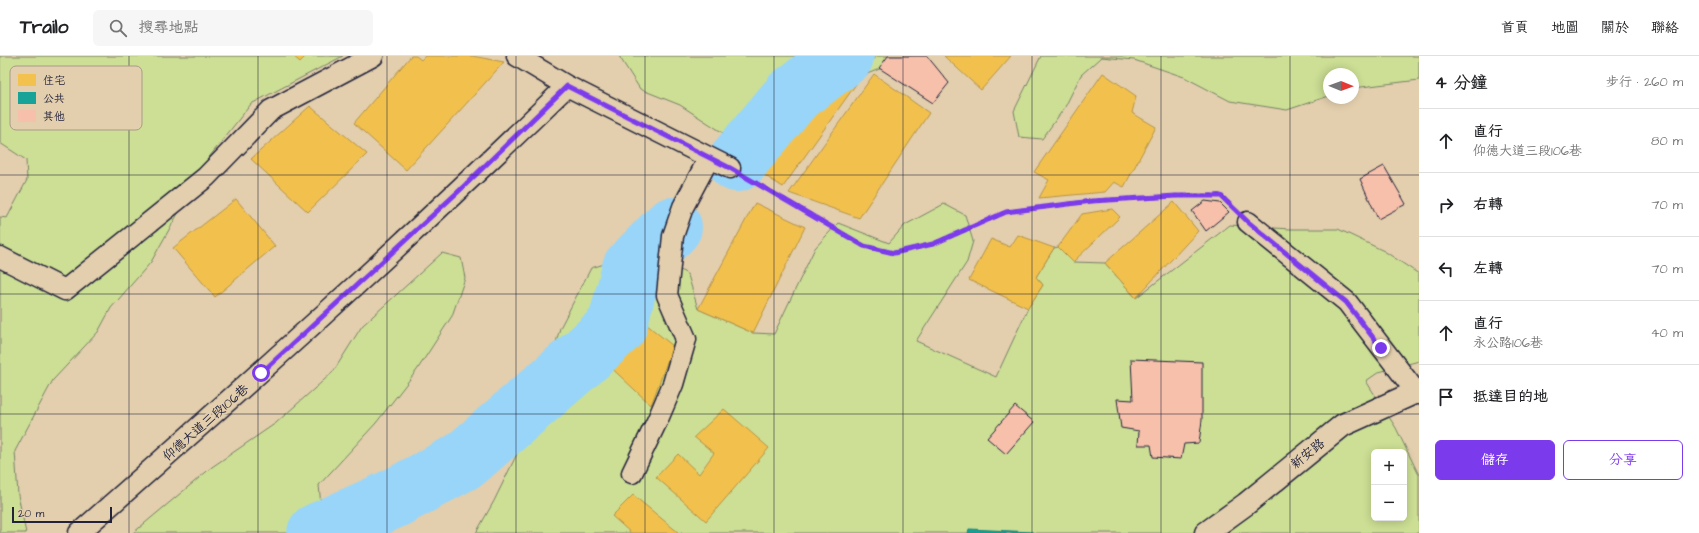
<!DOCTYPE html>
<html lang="zh-TW">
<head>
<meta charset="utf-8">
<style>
	:root { --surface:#fff; --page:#f6f6f6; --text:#202124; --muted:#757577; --line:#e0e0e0; --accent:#7c3aed }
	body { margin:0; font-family:"Architects Daughter","LXGW WenKai TC",sans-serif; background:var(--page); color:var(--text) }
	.controls { position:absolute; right:12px; bottom:12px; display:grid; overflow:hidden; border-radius:6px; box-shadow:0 2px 10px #0003 }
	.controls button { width:36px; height:36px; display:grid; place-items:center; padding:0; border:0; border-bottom:1px solid var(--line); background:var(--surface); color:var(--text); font:20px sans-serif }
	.compass { position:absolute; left:1323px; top:12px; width:36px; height:36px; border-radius:50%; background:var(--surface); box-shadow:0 2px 10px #0003; rotate:91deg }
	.scale { position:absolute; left:12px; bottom:10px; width:100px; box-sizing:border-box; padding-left:4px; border:2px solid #22223b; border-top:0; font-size:11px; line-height:14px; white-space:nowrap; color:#22223b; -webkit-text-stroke:3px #e3cfad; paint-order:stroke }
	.stop { position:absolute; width:12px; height:12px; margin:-9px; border:3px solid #7c3aed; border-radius:50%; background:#fff }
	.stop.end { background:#7c3aed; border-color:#fff; box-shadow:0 1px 4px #0008 }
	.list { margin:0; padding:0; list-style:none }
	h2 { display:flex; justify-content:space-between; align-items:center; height:52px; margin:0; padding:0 16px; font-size:17px }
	h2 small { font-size:13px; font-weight:400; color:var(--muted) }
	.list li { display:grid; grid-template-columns:26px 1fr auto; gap:12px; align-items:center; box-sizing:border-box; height:64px; padding:0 16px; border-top:1px solid var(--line) }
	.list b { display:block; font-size:15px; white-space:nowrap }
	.list p { margin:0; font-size:13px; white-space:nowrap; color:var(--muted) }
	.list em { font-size:13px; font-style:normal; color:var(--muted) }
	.actions { display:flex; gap:8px; padding:12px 16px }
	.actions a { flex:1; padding:9px 0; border:1px solid var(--accent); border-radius:6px; text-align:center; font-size:14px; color:var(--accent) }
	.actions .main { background:var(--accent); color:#fff }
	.icon { flex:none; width:22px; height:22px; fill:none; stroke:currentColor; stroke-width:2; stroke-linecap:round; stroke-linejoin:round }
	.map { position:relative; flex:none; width:1419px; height:477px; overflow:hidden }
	header { display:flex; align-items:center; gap:24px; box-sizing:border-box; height:56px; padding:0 20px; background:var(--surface); border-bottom:1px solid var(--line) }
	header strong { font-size:19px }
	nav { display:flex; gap:22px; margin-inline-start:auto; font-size:14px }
	.search { width:280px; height:36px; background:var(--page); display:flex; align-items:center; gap:10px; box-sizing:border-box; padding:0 14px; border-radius:6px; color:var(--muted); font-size:15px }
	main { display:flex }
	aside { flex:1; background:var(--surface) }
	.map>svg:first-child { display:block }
</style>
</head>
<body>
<header>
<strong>Trailo</strong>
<div class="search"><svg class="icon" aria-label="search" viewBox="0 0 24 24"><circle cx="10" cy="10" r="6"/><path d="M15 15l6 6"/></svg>搜尋地點</div>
<nav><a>首頁</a><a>地圖</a><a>關於</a><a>聯絡</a></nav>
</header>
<main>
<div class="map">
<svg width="1419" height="477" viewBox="0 0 1419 477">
	<rect width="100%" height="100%" fill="#e3cfad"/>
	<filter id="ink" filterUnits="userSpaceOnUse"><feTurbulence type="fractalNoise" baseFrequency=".025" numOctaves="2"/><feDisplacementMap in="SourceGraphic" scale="8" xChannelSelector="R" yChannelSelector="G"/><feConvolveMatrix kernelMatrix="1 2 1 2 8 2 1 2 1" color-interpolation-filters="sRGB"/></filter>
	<g filter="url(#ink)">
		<path fill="#ccdf94" stroke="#778068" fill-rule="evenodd" d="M0,0H343L251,48L210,100L151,206L111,252L98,276L53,324L15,395L18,439L26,477H0V161L7,162L27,124L26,104L0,87Z
			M619,0H912L827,34L786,64L728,80L680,49L640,33Z
			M1041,0H1419V24L1353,32V18H1329V40L1287,54L1230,45L1184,21L1134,4L1101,1L1081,19L1065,51L1042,83L1019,81L1014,55Z
			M944,148L965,159L973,185L967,206L916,285L996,321L1028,252L1043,229L1036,221L1054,192L1058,191L1073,206L1105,207L1136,242L1230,169L1290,173H1338L1384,195L1419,218V305L1379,316L1366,325L1396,372L1419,419V477H476L494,445L536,359L560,272L591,212L652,194L688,219L698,253L753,277L774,278L815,192L838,167L889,187L905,169ZM1374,396H1404V462H1374Z
			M442,197L461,202L465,222L452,260L417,314L376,367L319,429L322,460L330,477H133L212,411L276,367L333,316L362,270Z"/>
		<path fill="#f2c14e" stroke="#b49148" d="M293,0H306L300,6Z
			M411,0H416L421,4L425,0H472L504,6L406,114L354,67Z
			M860,0H876L783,131L740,104L805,14Z
			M944,0H1011L981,34Z
			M1103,17L1136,40L1132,57L1156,71L1124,131L1114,126L1105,136L1039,142L1049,124L1034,116Z
			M874,18L929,57L859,162L789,137Z
			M310,50L367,98L308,156L251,103Z
			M236,143L275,190L215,241L173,192Z
			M1174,146L1198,175L1136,242L1105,207Z
			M755,147L805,171L753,277L698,253Z
			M1112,153L1120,161L1073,206L1058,191L1082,158Z
			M1018,179L1054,192L1036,221L1043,229L1028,252L969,224L991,183L1010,191Z
			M641,264L673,290L651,349L603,304Z
			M724,353L769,392L706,465L656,421L678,398L699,418L714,397L694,381Z
			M633,439L679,477H631L612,460Z"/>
		<path fill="#17a398" stroke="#1a7c7c" d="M969,473L1033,476V477H968Z"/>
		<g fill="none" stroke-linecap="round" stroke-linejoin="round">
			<path stroke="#98d5f9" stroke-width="60" d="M737,106L792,40L844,0
				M317,477L395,442L465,404L587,298L617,270L632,212L672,171"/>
		</g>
		<path fill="#f7c0ab" stroke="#22223b" d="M888,0H927L949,27L933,47L879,12Z
			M1384,110L1406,148L1378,163L1360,123Z
			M1205,145L1220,147L1229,156L1206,175L1192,155Z
			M1131,303L1202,306V364L1199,387L1184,388L1181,403L1153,401L1151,389H1138L1139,375L1121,372L1117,343L1133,344Z
			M1015,350L1034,366L1006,398L987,382Z"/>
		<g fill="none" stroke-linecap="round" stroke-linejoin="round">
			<g stroke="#22223b" stroke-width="23">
				<path id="service" d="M517,0L567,30L730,112
					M1248,166L1347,246L1416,336
					M0,201L65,234L206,121L271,54L373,0
					M632,417L658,363L673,328L686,283L667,239L673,180L683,151L709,102
					M79,477C245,331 409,184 567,30"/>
			</g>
			<g stroke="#22223b" stroke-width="25">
				<path id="minor" d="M1206,477L1246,448L1343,369L1416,336L1419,337"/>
			</g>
			<path stroke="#22223b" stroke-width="2.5" stroke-dasharray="4 3" stroke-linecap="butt" d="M753,125L864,190L894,197L933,188L1006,156L1092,145L1176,140L1221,139L1229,148"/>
			<use href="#service" stroke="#e3cfad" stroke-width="20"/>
			<use href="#minor" stroke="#e3cfad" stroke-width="22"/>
		</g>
	</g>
	<g fill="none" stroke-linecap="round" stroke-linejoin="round" filter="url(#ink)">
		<path stroke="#7c3aed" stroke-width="5" d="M261,317L460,134L567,30L730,112L864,190L894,197L933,188L1006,156L1092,145L1176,140H1221L1248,166L1346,246L1381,292"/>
	</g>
	<path fill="none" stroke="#22223b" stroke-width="1" stroke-opacity="0.55" d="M129,0V477M258,0V477M387,0V477M516,0V477M645,0V477M774,0V477M903,0V477M1032,0V477M1161,0V477M1290,0V477M0,119H1419M0,238H1419M0,358H1419"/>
	<g text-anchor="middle" stroke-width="4" stroke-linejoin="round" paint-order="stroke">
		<g font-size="13" fill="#22223b" stroke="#e3cfad">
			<text transform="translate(205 366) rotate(-41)" y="5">仰德大道三段106巷</text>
			<text transform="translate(1307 397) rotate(-39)" y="5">新安路</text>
		</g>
	</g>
	<rect x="10" y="10" width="132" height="64" rx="6" fill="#e3cfad" stroke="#a99b8b" stroke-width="1"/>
	<rect x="18" y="18" width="18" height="12" fill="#f2c14e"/>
	<rect x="18" y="36" width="18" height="12" fill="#17a398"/>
	<rect x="18" y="54" width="18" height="12" fill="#f7c0ab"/>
	<g font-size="11" fill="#22223b">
		<text x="43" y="28">住宅</text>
		<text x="43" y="46">公共</text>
		<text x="43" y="64">其他</text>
	</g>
</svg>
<div class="controls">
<button>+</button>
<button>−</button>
</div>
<svg class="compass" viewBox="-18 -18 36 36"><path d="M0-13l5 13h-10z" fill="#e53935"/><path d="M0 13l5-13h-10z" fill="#757577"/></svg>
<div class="scale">20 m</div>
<div class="stop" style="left:261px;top:317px"></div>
<div class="stop end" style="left:1381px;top:292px"></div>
</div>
<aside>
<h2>4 分鐘<small>步行 · 260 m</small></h2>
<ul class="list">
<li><svg class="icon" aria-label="ahead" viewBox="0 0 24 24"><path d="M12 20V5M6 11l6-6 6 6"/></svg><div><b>直行</b><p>仰德大道三段106巷</p></div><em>80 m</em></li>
<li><svg class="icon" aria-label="right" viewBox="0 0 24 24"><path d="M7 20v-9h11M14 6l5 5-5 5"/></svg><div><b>右轉</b></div><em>70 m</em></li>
<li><svg class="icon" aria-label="left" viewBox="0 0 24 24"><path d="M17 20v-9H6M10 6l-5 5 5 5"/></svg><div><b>左轉</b></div><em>70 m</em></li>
<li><svg class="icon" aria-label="ahead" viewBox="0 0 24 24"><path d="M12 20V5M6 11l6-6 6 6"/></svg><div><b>直行</b><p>永公路106巷</p></div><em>40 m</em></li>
<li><svg class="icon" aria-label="arrive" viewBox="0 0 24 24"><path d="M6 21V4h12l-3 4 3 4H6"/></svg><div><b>抵達目的地</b></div></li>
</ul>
<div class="actions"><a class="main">儲存</a><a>分享</a></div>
</aside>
</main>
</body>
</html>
